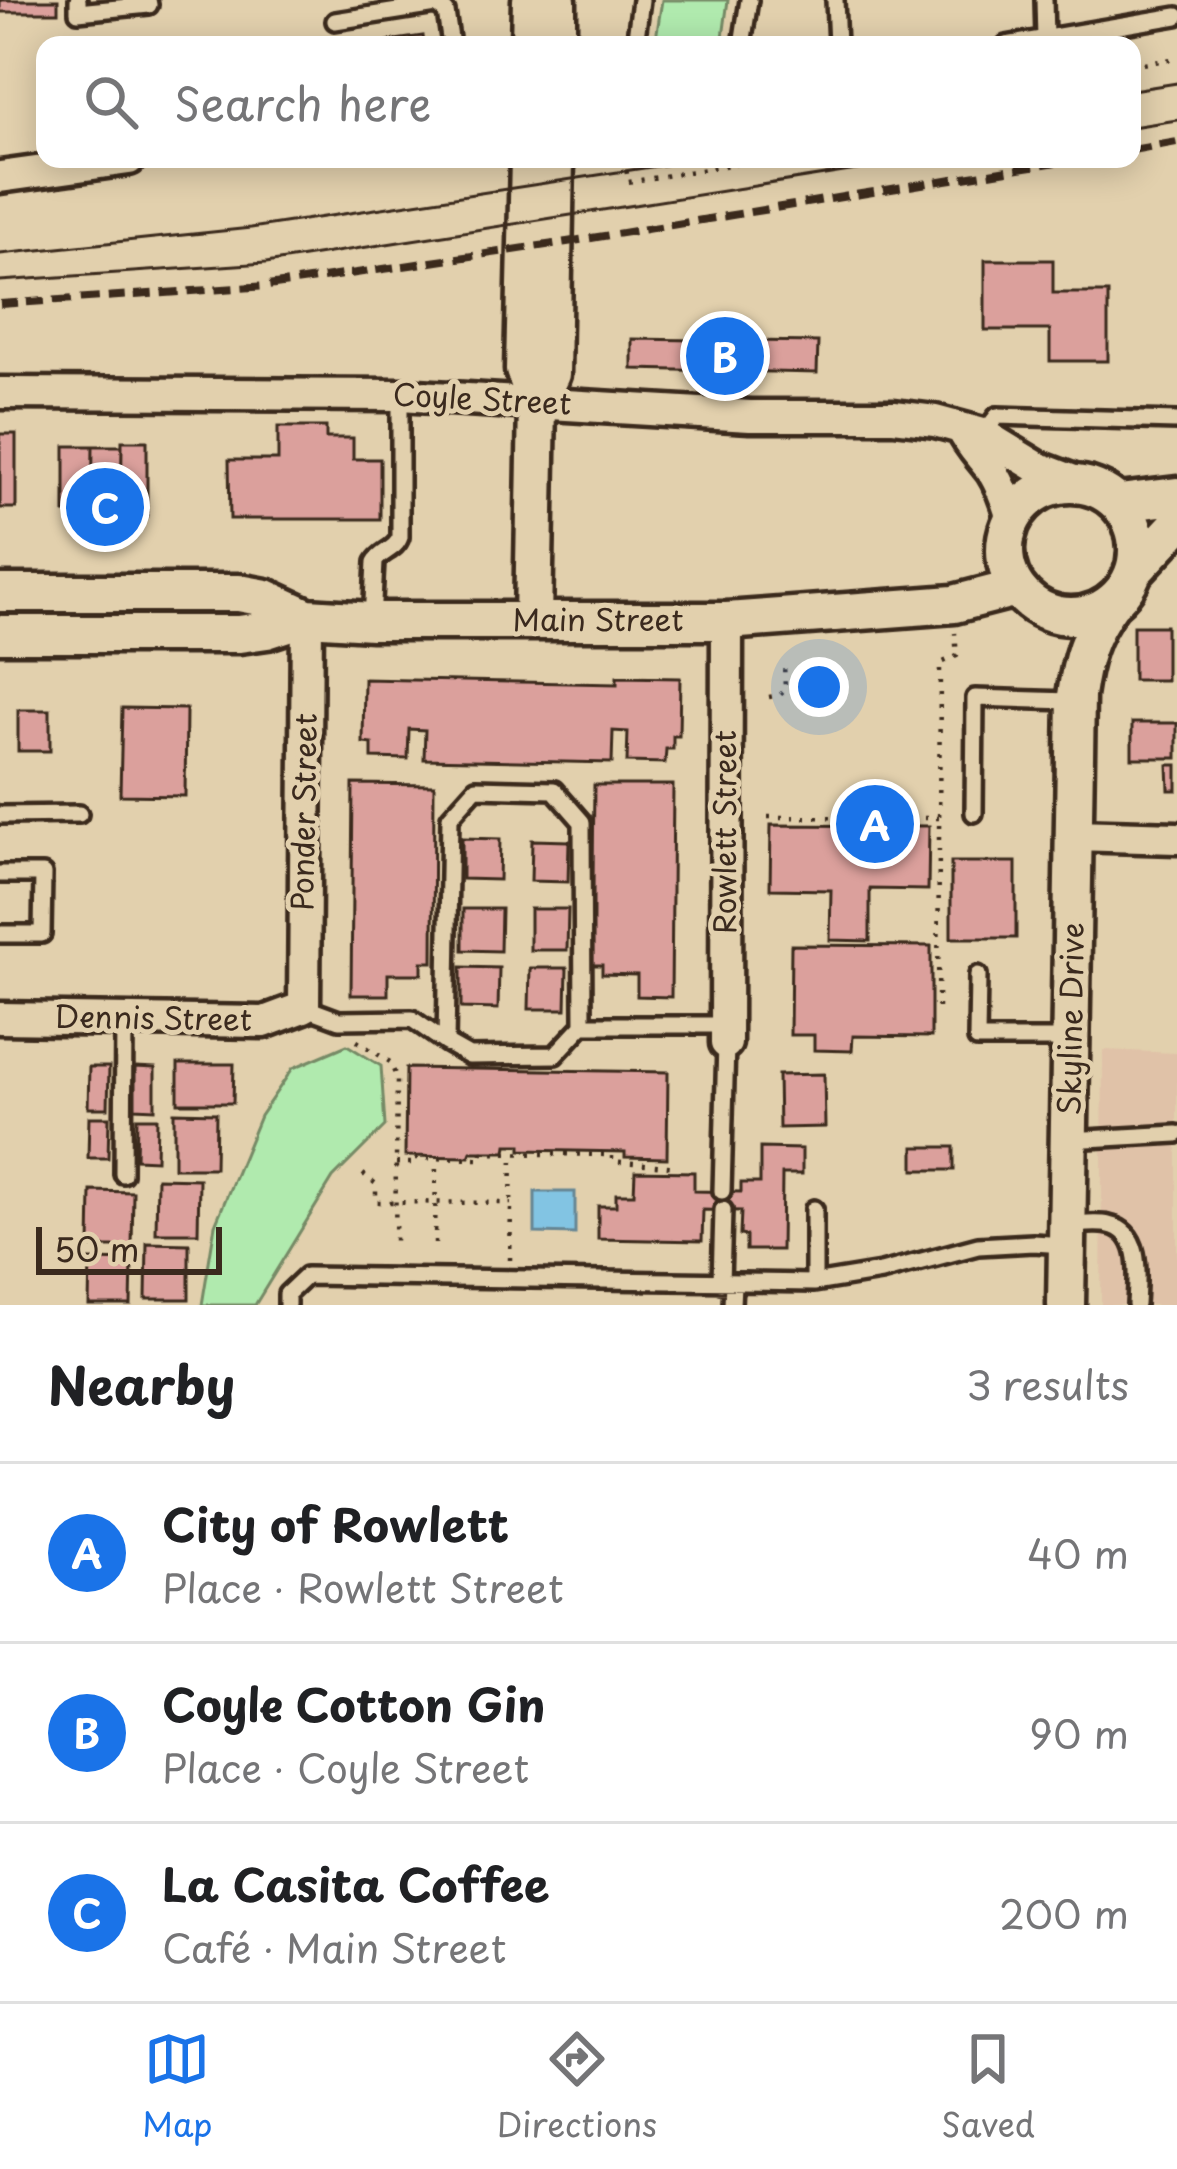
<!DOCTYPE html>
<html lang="en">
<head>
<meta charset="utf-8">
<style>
	:root { --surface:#fff; --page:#f6f6f6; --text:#202124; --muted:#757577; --line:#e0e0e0; --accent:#1a73e8 }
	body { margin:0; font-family:"Playpen Sans",sans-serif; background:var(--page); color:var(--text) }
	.scale { position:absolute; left:36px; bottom:30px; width:186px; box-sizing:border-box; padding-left:12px; border:6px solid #3b2a1e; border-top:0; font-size:33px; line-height:42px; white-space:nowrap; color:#3b2a1e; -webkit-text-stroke:9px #e2d0ad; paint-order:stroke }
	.you { position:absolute; left:819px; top:687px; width:42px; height:42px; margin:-30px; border:9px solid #fff; border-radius:50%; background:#1a73e8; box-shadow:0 0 0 18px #1a73e833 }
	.badge { display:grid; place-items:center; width:78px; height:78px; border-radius:50%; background:var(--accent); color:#fff; font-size:39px; font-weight:700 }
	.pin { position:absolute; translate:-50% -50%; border:6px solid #fff; box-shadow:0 3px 12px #0006 }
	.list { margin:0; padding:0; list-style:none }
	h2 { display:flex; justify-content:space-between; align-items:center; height:156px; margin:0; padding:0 48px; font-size:51px }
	h2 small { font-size:39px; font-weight:400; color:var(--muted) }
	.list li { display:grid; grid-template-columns:78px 1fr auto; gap:36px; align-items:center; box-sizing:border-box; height:180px; padding:0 48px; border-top:3px solid var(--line) }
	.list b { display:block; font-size:45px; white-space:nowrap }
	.list p { margin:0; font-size:39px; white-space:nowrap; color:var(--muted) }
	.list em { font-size:39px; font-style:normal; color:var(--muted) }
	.icon { flex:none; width:66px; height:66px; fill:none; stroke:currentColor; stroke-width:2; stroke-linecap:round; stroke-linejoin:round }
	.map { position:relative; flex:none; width:1177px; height:1305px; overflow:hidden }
	.search { position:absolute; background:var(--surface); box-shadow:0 6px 30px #0003; left:36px; right:36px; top:36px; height:132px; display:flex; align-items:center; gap:30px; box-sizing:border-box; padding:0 42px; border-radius:24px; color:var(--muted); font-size:45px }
	.sheet { height:696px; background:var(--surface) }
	nav { display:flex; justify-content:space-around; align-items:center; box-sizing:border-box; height:168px; border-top:3px solid var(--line); background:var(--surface); font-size:33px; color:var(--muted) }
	nav a { display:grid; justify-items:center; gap:6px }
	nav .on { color:var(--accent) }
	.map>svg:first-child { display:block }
</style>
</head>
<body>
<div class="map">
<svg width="1177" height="1305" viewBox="0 0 1177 1305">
	<rect width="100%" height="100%" fill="#e2d0ad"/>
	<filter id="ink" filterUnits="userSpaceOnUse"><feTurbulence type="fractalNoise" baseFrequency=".00833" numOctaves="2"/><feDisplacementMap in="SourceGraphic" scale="24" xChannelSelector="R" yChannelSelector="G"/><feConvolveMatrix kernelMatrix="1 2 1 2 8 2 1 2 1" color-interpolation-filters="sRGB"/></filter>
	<g filter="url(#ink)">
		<path fill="#e0c2a8" d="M1103,1050L1177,1053V1305H1101Z"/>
		<path fill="#b0eaae" stroke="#768a66" stroke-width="3" d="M662,0H728L722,45H655Z
			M347,1045L381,1066L385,1126L333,1178L255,1305H202L215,1225L260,1116L293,1068Z"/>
		<path fill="#82c4e3" stroke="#668694" stroke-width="3" d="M535,1192H575V1234L535,1233Z"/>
		<path fill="#dba09c" stroke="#3b2a1e" stroke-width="3" d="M0,0H58V12H0Z
			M423,36L424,45H388V41Z
			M985,260H1053V293H1108V361H1050V330H985Z
			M632,339L818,342L817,373L632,369Z
			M278,427H326V438H353V459H380V519H230L229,460H278Z
			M0,434H16V508H0Z
			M122,441H147V516H121Z
			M65,446H93L92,513H65Z
			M93,446H122L121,516H107V522H92Z
			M1133,626H1166V680H1133Z
			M617,677L680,678L679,736H673V749H666L665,763L627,762L628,732L613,731L612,763L424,759L425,730L409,729L408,759L372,758V744L363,743L364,679L617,684Z
			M122,708L186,709L185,796L120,795Z
			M18,710H50V751H18Z
			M1132,723H1177V758H1132Z
			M1168,765H1177V790H1169Z
			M353,784L434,785L433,962H422V974H388V995H351Z
			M594,785H673L671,997L637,996V975L602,974V965H592Z
			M771,825L929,826L928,890L870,889V941L830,940L831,890L770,889Z
			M462,838L500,839L499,880L462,879Z
			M532,840L569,841L568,882L531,881Z
			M951,862H1016V938H951Z
			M463,909H501L500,951L463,950Z
			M530,909H568L567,950H530Z
			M791,945L931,946V1037L853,1036L852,1051L814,1050V1035H790Z
			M461,967L499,968L498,1009L461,1008Z
			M530,968H567L566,1009H529Z
			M178,1064H234L233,1103H178Z
			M89,1067H109L108,1108H88Z
			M135,1067L155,1068V1109L135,1108Z
			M406,1068L668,1072L667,1158L625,1157V1152L521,1150V1145H507L506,1152H471L469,1157L405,1156Z
			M824,1074L825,1127L779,1128L778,1075Z
			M174,1112L216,1113L215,1168H174Z
			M89,1117H109L108,1158H88Z
			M137,1118H157L156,1160L136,1159Z
			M914,1147H954V1170H914Z
			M760,1148L802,1149V1174H782L781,1250H746V1236L740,1235L741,1211L703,1210L702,1241L598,1239V1206H616V1194H634L635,1171L694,1172V1191L741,1192V1183H760Z
			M157,1178L199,1179L198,1233H156Z
			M91,1191L133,1192L132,1247H90Z
			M147,1243L189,1244V1299H146Z
			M90,1260L132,1261L131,1305H89Z"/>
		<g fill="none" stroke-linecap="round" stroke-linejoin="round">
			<g stroke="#3b2a1e" stroke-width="24">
				<path id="service" d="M78,0V12L149,5L148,0
					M835,0L837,45
					M1044,0L1045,39
					M335,21L436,5L446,12L451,45
					M635,45L641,0
					M742,45L749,0
					M1006,45L1177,16
					M983,434L997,416L1177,421
					M372,621L375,562C381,551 396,550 400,537V395
					M974,813L975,698L1070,701
					M0,815L79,814
					M0,874H43L42,934H0
					M978,975L977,1039H1068
					M304,1007L339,1020L412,1019L446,1043L450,817L476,788L554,790L582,822L583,1025H726
					M446,1043L469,1056L555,1055L583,1025
					M1069,1140L1177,1134
					M123,1174L124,1020
					M722,1191L726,1043
					M1068,1225C1080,1225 1097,1222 1109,1225C1144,1232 1137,1279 1136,1305
					M721,1283L723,1210
					M814,1283V1209
					M287,1305V1294L306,1276L814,1283L881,1272L978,1246L1033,1243L1065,1245
					M732,1305L733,1283"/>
			</g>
			<g stroke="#3b2a1e" stroke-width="39">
				<path id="minor" d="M0,177L129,159
					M0,393L400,395L750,416H894L935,421L983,434L1037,467L1082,484
					M962,429C970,446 981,456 992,471C1002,486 1007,502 1012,519
					M1074,835L1177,838
					M0,1018L264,1022L304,1007L307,617
					M726,1043L727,621"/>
			</g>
			<g stroke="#3b2a1e" stroke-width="45">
				<path id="tertiary" d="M530,45L531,0
					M557,45V0
					M529,159L524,370L537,403L533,621
					M537,403L551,374L555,159
					M1005 550a66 66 0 1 1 132 0a66 66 0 1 1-132 0Z
					M1119,503L1177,496
					M1135,570L1177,525
					M0,593H239L266,598L307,617
					M0,634H239L267,630L307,617L372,621H727L954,604L1016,588
					M1066,1305L1076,696C1081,661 1088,634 1110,604"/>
			</g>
			<path stroke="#3b2a1e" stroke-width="4.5" stroke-dasharray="3 9" stroke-linecap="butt" d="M1132,66L1177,58
				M1132,98V107
				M625,159L628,182L766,159
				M769,697L780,695L785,690L784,663
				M768,817L939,818
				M938,1008L940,667L941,663L957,656L955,633
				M357,1041L390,1062L397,1079L395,1243
				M396,1163H415V1158L482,1159V1153L612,1155V1161L677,1167
				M363,1174L376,1184V1202L511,1203
				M435,1244L436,1160
				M510,1260L512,1154"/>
			<use href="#service" stroke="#e2d0ad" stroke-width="15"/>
			<use href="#minor" stroke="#e2d0ad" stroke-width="30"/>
			<use href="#tertiary" stroke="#e2d0ad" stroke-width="36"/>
			<path stroke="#3b2a1e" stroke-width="3" d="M1132,90L1177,83
				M1132,127L1177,120
				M0,254L251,228L703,159
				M0,281L266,263L926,159"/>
			<path stroke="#3b2a1e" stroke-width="8" stroke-dasharray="18 9" stroke-linecap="butt" d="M1132,150L1177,142
				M0,304L268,286L567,242L1075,159"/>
		</g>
	</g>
	<g text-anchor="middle" stroke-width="10" stroke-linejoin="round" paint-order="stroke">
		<g font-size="30" fill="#3b2a1e" stroke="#e2d0ad">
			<text transform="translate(482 400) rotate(3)" y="10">Coyle Street</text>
			<text x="598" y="631">Main Street</text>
			<text transform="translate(305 812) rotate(-89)" y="10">Ponder Street</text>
			<text transform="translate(726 832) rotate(-90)" y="10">Rowlett Street</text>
			<text transform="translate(153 1019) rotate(1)" y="10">Dennis Street</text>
			<text transform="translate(1072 1019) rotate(-89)" y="10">Skyline Drive</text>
		</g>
	</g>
</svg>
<div class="scale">50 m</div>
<div class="you"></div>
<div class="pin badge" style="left:875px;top:824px">A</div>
<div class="pin badge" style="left:725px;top:356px">B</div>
<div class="pin badge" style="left:105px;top:507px">C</div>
<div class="search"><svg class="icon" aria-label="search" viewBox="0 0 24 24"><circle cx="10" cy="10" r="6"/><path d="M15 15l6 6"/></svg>Search here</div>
</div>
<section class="sheet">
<h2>Nearby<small>3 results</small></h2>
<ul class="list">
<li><span class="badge">A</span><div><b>City of Rowlett</b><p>Place · Rowlett Street</p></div><em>40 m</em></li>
<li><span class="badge">B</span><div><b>Coyle Cotton Gin</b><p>Place · Coyle Street</p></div><em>90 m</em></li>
<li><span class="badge">C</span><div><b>La Casita Coffee</b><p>Café · Main Street</p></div><em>200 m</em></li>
</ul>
</section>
<nav>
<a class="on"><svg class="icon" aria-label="map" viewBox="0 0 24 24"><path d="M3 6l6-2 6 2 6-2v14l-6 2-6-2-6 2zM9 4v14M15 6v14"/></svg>Map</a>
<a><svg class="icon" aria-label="directions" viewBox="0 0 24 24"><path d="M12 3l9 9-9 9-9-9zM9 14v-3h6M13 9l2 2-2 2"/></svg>Directions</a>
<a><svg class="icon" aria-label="saved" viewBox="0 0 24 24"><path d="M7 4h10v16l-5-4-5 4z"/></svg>Saved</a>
</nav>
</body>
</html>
